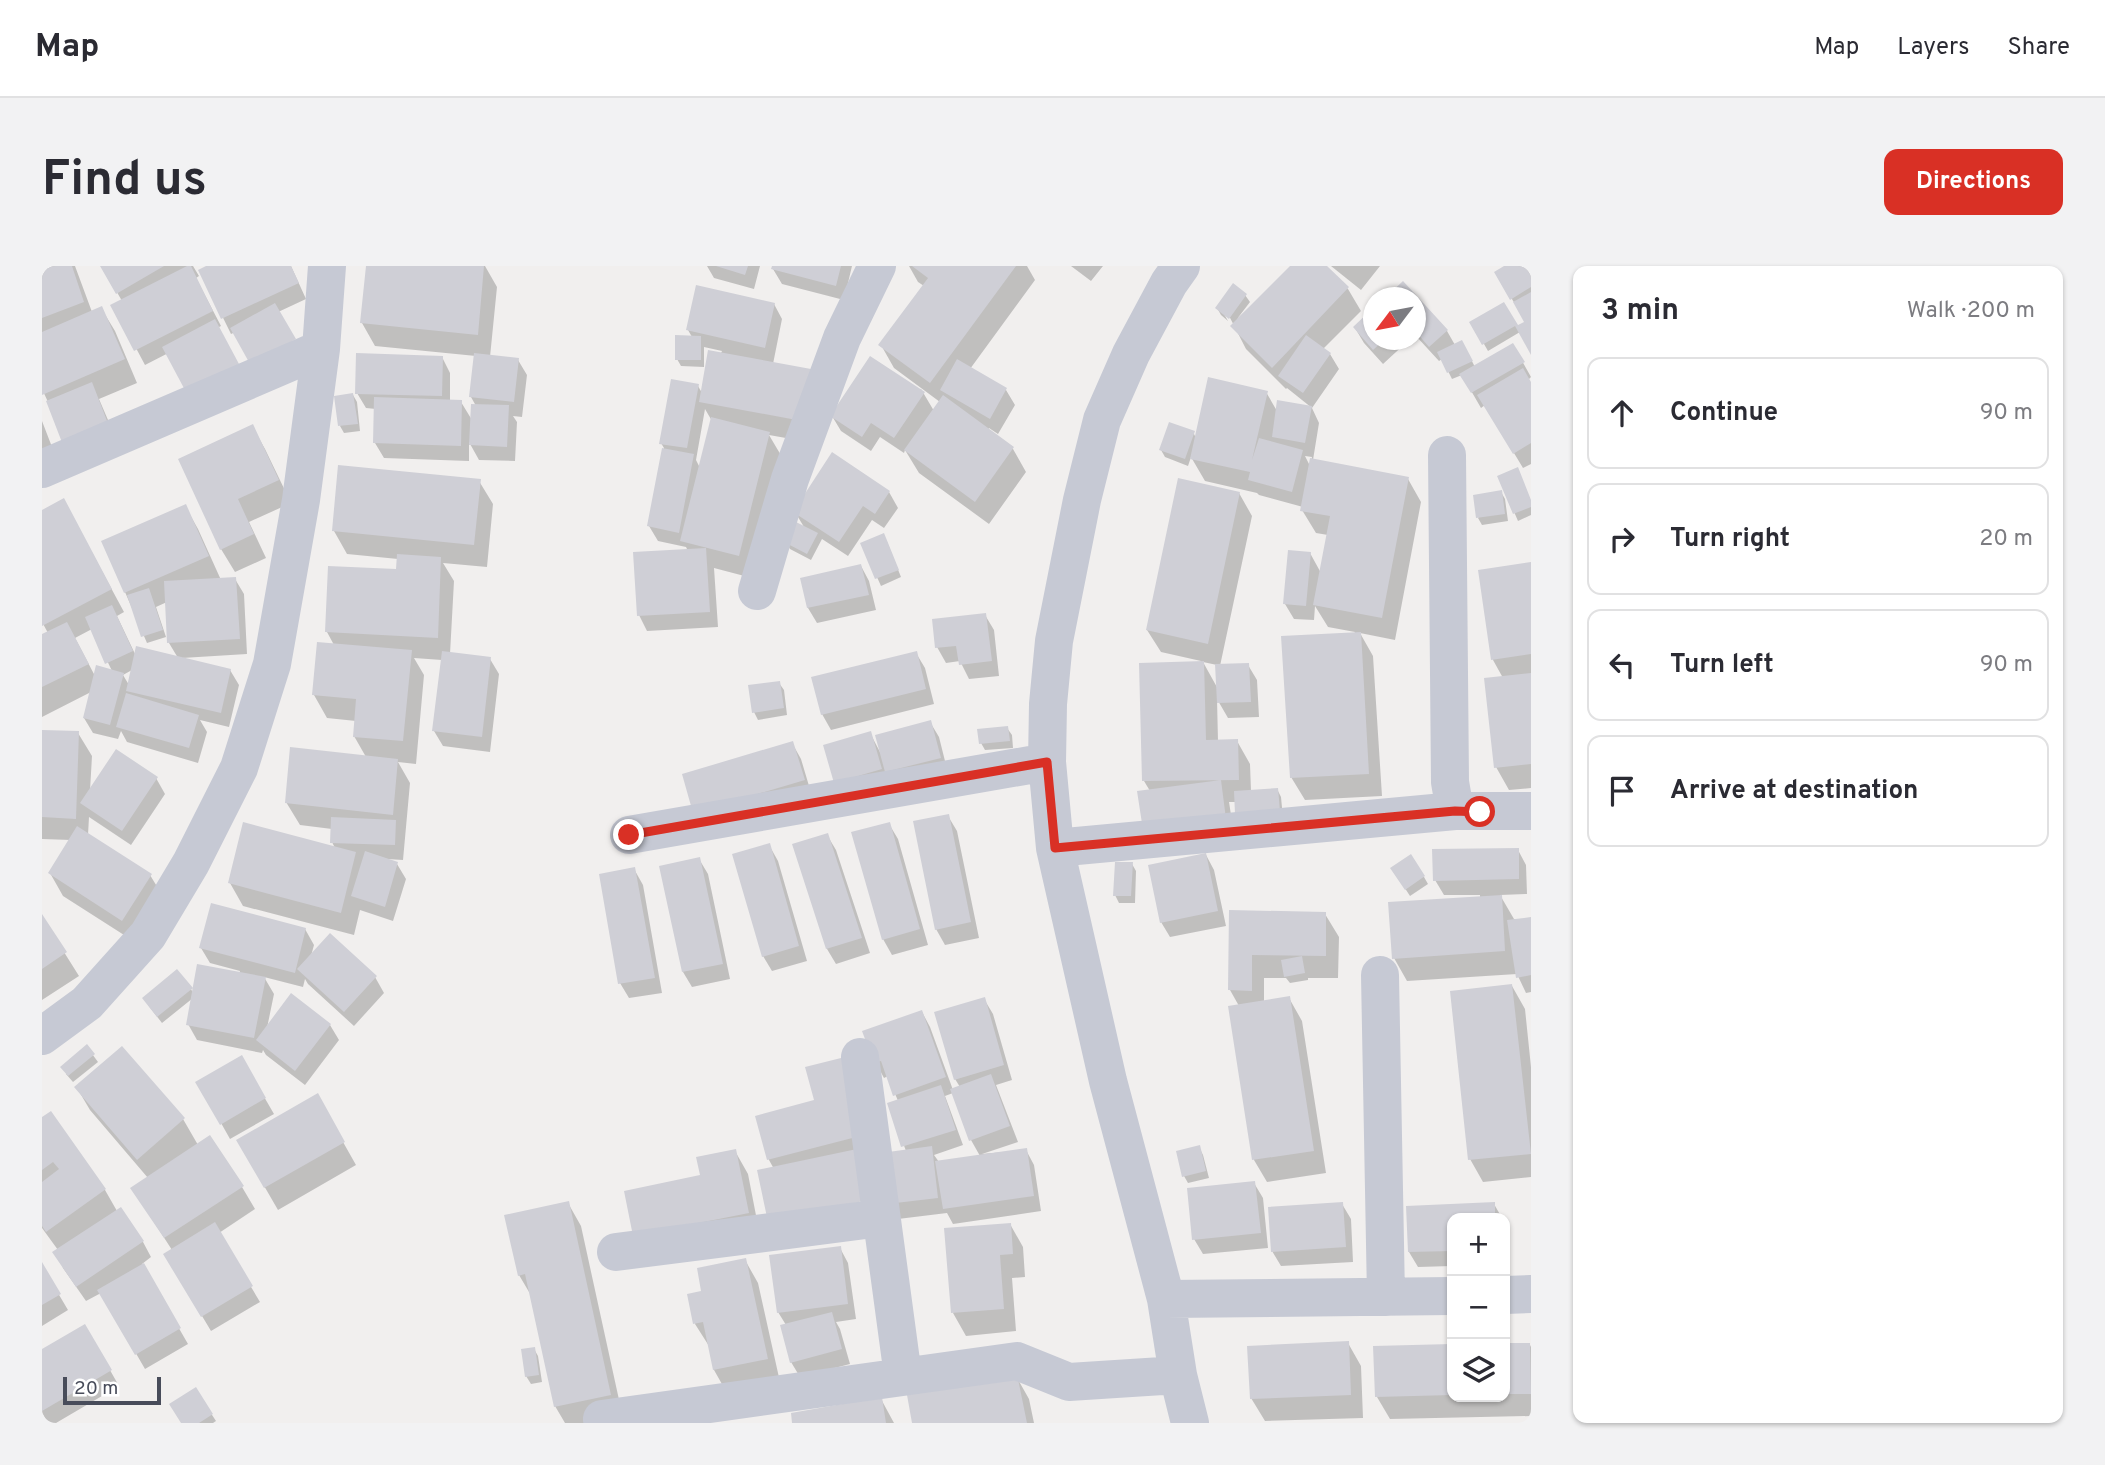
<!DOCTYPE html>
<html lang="en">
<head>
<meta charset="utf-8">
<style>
	:root { --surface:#fff; --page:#f2f2f3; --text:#2b2b33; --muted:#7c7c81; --line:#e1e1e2; --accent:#d93025 }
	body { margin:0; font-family:Overpass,sans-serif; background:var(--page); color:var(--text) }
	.controls { position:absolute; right:21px; bottom:21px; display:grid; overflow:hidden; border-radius:14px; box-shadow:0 2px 5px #0004 }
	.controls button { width:63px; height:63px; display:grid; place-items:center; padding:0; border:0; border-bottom:2px solid var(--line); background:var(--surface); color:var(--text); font:35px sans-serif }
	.compass { position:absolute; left:1321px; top:21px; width:63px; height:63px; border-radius:50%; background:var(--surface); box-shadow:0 2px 5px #0004; rotate:238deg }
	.scale { position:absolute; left:21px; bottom:18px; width:98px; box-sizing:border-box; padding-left:7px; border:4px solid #484c5a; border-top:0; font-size:19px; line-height:24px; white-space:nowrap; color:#484c5a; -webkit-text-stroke:5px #fff; paint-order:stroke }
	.stop { position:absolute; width:21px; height:21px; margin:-16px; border:5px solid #d93025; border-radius:50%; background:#fff }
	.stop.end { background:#d93025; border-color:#fff; box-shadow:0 2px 7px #0008 }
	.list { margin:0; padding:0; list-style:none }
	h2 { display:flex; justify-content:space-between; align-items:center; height:91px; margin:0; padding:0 28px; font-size:30px }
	h2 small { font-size:23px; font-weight:400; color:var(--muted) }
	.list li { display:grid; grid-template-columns:46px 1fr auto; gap:21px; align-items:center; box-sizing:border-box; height:112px; margin:0 14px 14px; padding:0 14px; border:2px solid var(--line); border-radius:14px }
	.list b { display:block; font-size:26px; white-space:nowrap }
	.list em { font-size:23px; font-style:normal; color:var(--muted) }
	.icon { flex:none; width:38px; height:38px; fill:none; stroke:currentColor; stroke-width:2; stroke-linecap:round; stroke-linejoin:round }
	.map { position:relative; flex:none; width:1489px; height:1157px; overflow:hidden; border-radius:14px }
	header { display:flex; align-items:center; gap:42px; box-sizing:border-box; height:98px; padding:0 35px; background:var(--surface); border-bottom:2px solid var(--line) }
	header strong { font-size:33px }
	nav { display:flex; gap:38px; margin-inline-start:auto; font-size:24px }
	.intro { display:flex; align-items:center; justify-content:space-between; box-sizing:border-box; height:168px; padding:0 42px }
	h1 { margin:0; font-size:49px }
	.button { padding:18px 32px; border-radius:14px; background:var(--accent); color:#fff; font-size:24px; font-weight:700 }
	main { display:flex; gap:42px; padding:0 42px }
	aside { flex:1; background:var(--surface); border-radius:14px; box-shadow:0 2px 5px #0004 }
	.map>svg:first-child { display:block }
</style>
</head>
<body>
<header>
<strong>Map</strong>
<nav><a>Map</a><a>Layers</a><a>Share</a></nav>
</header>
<div class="intro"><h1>Find us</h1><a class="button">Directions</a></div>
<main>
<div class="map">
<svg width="1489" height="1157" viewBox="0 0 1489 1157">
	<rect width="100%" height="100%" fill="#f1efee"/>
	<path fill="#0003" fill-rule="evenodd" d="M0,0H33L50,46L59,42L73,65L95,117L57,133L75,175L6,136L0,123Z
		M60,0H151L157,10L154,12L179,60L103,99L71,39L80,35Z
		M168,0H249L264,33L189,68L158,5Z
		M326,0H443L455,21L448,91L476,94L485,109L480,151L471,150L475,156L473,195L437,194L427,176V195L342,192L333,177L334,143L324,142L315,127L400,91L408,107V135L419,136L430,154L434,140L429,131L434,90L333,80L320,57Z
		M665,0H718L712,23L672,12Z
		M732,0H810L802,34L740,18L731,3Z
		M867,0H985L993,14L928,103L964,124L973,139L956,168L947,162L946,164L971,183L984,206L947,258L877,207L863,184L862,187L838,171L829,185L799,165L790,150L879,123L892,145L898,136L852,102L839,79L882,20L876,16Z
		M1029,0H1061L1049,15Z
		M1251,0H1283L1306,23L1319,45L1281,83L1288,88L1297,103L1270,142L1245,122L1244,123L1204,83L1184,44L1181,46L1186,55L1179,49L1175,42L1203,29L1208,36L1195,53Z
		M1289,0H1338L1319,24Z
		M1465,0H1489V86L1478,66L1446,85L1430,57L1462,38L1475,62L1484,56L1454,7Z
		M1361,18L1405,65L1413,79L1420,76L1433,101L1471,79L1489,111L1486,114L1489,119V198L1481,202L1443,139L1439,142L1420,109L1410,113L1400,93L1397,95L1374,70V32Z
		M732,38L740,53L731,98L772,177L727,169L740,191L710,312L672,302L676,361L605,365L597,349L646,285L644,281L616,275L607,260L622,182L619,177L656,120L660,127L680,85L662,81V101L639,100L635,93L650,71L646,64ZM663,143L670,155L658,202L654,194Z
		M1332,45V74H1367L1341,98L1322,77L1313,62Z
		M1224,126L1235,145L1237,136L1270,142L1277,157L1271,194L1366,213L1379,236L1353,374L1318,367L1331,390L1340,530L1263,534L1249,511L1313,366L1286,361L1273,340L1272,354L1252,353L1243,338L1268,287L1279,307L1286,269L1274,267L1260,244L1261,241L1217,229L1215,227L1163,215L1149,191L1146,200L1123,191L1119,184L1151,166L1154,172ZM1263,190L1270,191L1268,200Z
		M311,129L315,136L318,165L302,167L298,160Z
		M0,155L15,194L0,200Z
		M210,160L223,183L249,237L207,256L224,292L193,306L179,283Z
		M1457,211L1489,235V249L1476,255Z
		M437,215L451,238L445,301L401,297L412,315L408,388L448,393L457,408L448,486L401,480L392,465L400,394L372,392L382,409L374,498L356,496L368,517L361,594L345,593L355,598L364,613L351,655L318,644L312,669L201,640L188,617L293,582L290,576V563L258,559L244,536L324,491L312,470L314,455L285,452L272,429L292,379L285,366L355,305L356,293L305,288L292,265Z
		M847,226L856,242L842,262L830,254L806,290L780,273L769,294L748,283L744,276L762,261L753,246Z
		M1459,226L1463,233L1466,255L1440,259L1436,252Z
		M1197,227L1210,250L1178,400L1206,399L1215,414L1217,451L1186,452L1175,433L1176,475H1195L1208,498L1209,525L1235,523L1239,531L1241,552L1194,536H1187L1192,568L1108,525L1102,515L1159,395L1119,386L1105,364ZM1161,396L1175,399L1176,423Z
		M143,240L156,263L179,314L193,313L202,328L205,388L140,392L188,404L197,419L187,461L158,454L165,466L156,497L85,476L79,465L76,473L51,467L42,452L49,426L0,451V370L6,367L0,356V246L34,257L82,346L75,350L94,390L136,392L127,377L125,336L114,341L124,371L105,377L83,326ZM50,363L70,405L53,410L33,372ZM90,404L87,419L81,409Z
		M845,276L859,311L839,320L820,278Z
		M1489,298V522L1467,524L1454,501L1461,412L1451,394L1438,306Z
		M819,300L827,315L834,344L775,357L766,342L760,314Z
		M943,349L952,364L957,410L927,413L918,395L904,397L895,381Z
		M874,387L883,402L892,438L789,464L780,448Z
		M737,417L742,424L745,449L716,454L712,446Z
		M888,456L897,471L906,507L802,532L828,467L838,486Z
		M965,462L970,469L971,482L943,484L939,477Z
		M0,465L36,467L50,490L48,525L114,512L123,528L89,579L47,551L46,569L108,609L122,632L93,676L21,630L8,607L29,574L0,573Z
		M750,477L759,493L770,530L653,546Z
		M906,550L915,565L937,672L903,679L894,663Z
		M847,558L856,573L886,679L850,689L841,673Z
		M785,569L794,584L828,687L794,698L785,683L752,580Z
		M727,579L736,595L765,695L730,705L721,690Z
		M1476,584L1484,599L1485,628L1458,629L1472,653H1489V726L1484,727L1475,708L1365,715L1352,692L1438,632V629H1402L1393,614Z
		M1164,589L1172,604L1184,660L1128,671L1119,656Z
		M657,593L666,608L688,713L650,721L641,706Z
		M1090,598L1094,605L1093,637H1077L1073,629Z
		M592,603L601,619L620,727L587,732L578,717Z
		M1355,610L1382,611L1386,618L1368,630Z
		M1189,646L1283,648L1297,671L1296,712H1266V714L1248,717L1244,712H1222V736L1247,732L1260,755L1284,907L1225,916L1212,894L1197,740L1188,724Z
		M0,651L37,710L0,734Z
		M263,663L272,679L269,690L333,711L342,727L312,760L266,718L263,713L261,721L222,711L232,728L225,762L288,759L297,774L263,819L224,789L221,784L220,787L155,774L146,758L151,732L120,757L106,739L149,723L151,727L197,708L198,705L168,697L159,682Z
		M1470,720L1483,743L1489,801V911L1441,916L1428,893Z
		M942,733L951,748L970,814L954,819L976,876L940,888L984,884L992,899L999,945L911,958L905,947L856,953L847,938L864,885L847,839L856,835L846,810L842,812L834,797L880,746L888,761L911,824L918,821L913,813ZM911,827L929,874L938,890L897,896L892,889L921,879L903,830Z
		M45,781L56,796L31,816L24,808Z
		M199,791L232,848L188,873L156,816Z
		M35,822L141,853L156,879L200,921L213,943L177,967L218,1036L169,1065L123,988L130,984L90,922L106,912L48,844Z
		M275,830L314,899L236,944L196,875Z
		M774,836L834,892L732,903L727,894L715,851Z
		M8,848L63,924L75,945L79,943L101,976L109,991L100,998L146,1078L103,1103L59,1027L44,1035L21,1002L16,984L0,962V853Z
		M1157,881L1161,889L1167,912L1146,917L1142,910Z
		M693,885L706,908L718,970L593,969L660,911Z
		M1212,917L1221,932L1226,982L1161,988L1152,973Z
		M526,937L539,960L581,1152L555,1157H523L513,1140L490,1031L477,1009Z
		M1300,938L1309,953L1311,996L1239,1000L1230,985Z
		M1452,938L1460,952H1410V1000L1376,1001L1367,986L1365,941Z
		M968,958L981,981L983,1011L970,1012L974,1065L924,1070L911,1047Z
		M798,982L806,997L814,1053L794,1056L798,1063L808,1098L758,1111L749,1096L744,1059L736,1046Z
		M703,994L716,1017L738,1116L685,1127L672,1104L667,1080L653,1058L661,1026Z
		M0,1000L26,1044L0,1060Z
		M43,1060L77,1120L14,1157H6L0,1147V1085Z
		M1306,1077L1319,1100L1321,1152L1223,1155L1209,1132Z
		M1463,1079H1488L1489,1081V1150L1348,1153L1335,1131L1333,1082L1410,1080V1131H1463Z
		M492,1083L496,1090L500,1116L489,1118L484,1110Z
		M974,1110L987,1133L992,1157H872Z
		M153,1123L174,1155L171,1157H141Z
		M839,1133L852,1157H752Z"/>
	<path fill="#cfcfd6" d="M0,0H30L42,36L0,52Z
		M58,0H122L74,28Z
		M145,0H149L171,45L92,85L68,39Z
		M164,0H249L257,17L179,53L156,4Z
		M324,0H442L436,69L318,57Z
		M674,0H706L703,9Z
		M730,0H799L794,20L729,3Z
		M870,0H974L888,117L836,79L886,12Z
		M1248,0H1285L1307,21L1230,102L1188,60Z
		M1462,0H1489V21L1468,34L1452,6Z
		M1361,15L1406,64L1387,81L1374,66V32H1343Z
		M1191,17L1205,28L1187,53L1173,42Z
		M654,19L733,37L723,82L644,64Z
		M1489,26V89L1473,60L1440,79L1427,56L1462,36L1476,59L1482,56L1471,36Z
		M233,37L254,73L208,98L188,62Z
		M60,40L83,93L0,129V66Z
		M1331,42V74H1342L1331,84L1311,61Z
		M173,53L197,98L144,126L120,81Z
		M633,69L659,70V94H633Z
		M1264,69L1289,87L1261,127L1236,110Z
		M1420,74L1431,95L1405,107L1395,86Z
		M1471,77L1483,96L1429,127L1417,108Z
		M666,84L769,103L760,155L657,136Z
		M314,87L401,90L400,130L313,128Z
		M432,87L477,92L472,136L427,131Z
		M828,90L883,126L852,172L829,157L820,171L788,150Z
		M915,93L965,122L948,153L898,124Z
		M1481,102L1489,116V177L1471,188L1435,129Z
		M1166,111L1226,125L1210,194L1217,172L1261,184L1250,226L1206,214L1208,206L1148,193Z
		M629,113L657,118L645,182L617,178Z
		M50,116L67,160L21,179L4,135Z
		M311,127L316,158L296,160L292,130Z
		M901,129L972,181L933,236L862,184Z
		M332,131L420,134L419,180L331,177Z
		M1235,134L1270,140L1263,177L1230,171Z
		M429,138L467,139L465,181L427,179Z
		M669,151L728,166L697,290L638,275Z
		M1127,156L1153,165L1143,193L1117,184Z
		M211,158L237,214L196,233L212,268L178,284L136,193Z
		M620,182L652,188L637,267L605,260Z
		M790,186L848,225L833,248L821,240L797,276L751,246Z
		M1268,192L1367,211L1340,352L1271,339L1288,250L1258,245Z
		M296,199L439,213L432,279L290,265Z
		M1476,201L1489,234V241L1471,248L1455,210Z
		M1136,212L1198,226L1166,378L1104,364Z
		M1460,224L1463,248L1434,252L1431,229Z
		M22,232L70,323L0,360V244Z
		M144,238L167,290L82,327L59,275Z
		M752,255L776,267L765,288L742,276Z
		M842,267L857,304L833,313L818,277Z
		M664,282L668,346L595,350L591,286Z
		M1246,284L1269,286L1264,340L1241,338Z
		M355,288L399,291L396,372L283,366L286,300L354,303Z
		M1489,296V388L1449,394L1436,304Z
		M819,298L827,329L765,342L758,312Z
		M194,311L198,373L125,377L122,315Z
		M107,322L121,364L99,371L85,329Z
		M70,339L91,385L63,398L43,351Z
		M944,347L950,395L917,399L914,380L893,382L890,353Z
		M25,356L47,398L0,421V368Z
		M1319,366L1327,508L1248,512L1239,370Z
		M275,376L370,384L361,475L311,471L314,433L270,429Z
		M94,380L189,403L179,447L84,425Z
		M400,385L449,391L440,471L390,465Z
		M875,385L884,423L779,449L769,411Z
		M1162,395L1164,474L1196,473L1197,514L1100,515L1097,397Z
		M1207,397L1209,436L1175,437L1173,398Z
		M54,399L82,407L68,459L41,452Z
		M1489,407V498L1452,502L1442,412Z
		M738,415L742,442L710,447L706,419Z
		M84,427L157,449L147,482L74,461Z
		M889,454L899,492L843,506L833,469Z
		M966,460L968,475L937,478L935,463Z
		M0,464L37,465L34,553L0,551Z
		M829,465L840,503L792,517L781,479Z
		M751,475L763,514L651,547L640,508Z
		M248,481L356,493L351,549L243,537Z
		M74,483L116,511L80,565L38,537Z
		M1179,514L1184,553L1101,564L1095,525Z
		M1236,522L1238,545L1193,548L1192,525Z
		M907,548L929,656L893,664L871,555Z
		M289,551L354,554L353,579L288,577Z
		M201,556L314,586L299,647L186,617Z
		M848,556L878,663L840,674L809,566Z
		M35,560L110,608L80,655L6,607Z
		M786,567L820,672L784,683L750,578Z
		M728,577L757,680L720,691L690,588Z
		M1477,582V613L1391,615L1390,583Z
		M323,585L356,596L343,641L309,630Z
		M1164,587L1176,645L1118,657L1106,599Z
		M1369,588L1383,610L1363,624L1348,602Z
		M658,591L681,698L640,706L617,600Z
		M1073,596H1091L1089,630H1071Z
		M593,601L613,712L576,718L557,608Z
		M1460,629L1463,685L1350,693L1346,636Z
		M169,637L264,662L253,707L157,682Z
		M1187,644L1284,646V690L1210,689V725L1186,724Z
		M0,648L25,686L0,703Z
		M1489,651V709L1474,712L1465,654Z
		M288,667L335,710L302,746L255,703Z
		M1260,690L1263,707L1242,711L1239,694Z
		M155,698L224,711L212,772L144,759Z
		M135,703L151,722L115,751L100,732Z
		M1470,718L1489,888L1426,894L1408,725Z
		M249,727L289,758L253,805L214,774Z
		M1248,730L1272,885L1210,894L1186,740Z
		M943,731L962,799L912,814L892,746Z
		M880,744L904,811L851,830L839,795L832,797L820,765Z
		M45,778L53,788L26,810L18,801Z
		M80,780L143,852L95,894L32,821Z
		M200,789L224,832L178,859L153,816Z
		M803,791L822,869L725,894L713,850L772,834L763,801Z
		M949,808L968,860L927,875L908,823Z
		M899,819L914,864L859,881L845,837Z
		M276,827L303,876L222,922L194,874Z
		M9,845L64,923L4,966L0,960V916L17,903L11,896L0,904V851Z
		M168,869L202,920L122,972L88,922Z
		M1158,879L1164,905L1140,911L1134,885Z
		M890,880L896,932L845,938L839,887Z
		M985,882L992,930L901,943L893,895Z
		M694,883L707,947L591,970L582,925L658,909L654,891Z
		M815,883L826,934L726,956L715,904Z
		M1213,915L1219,967L1150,974L1145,922Z
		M527,935L569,1129L512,1141L483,1008L476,1010L462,949Z
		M1301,936L1304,981L1229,986L1226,941Z
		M1453,936V952H1410V985L1366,986L1364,940Z
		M79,941L102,975L34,1021L10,986Z
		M173,956L211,1020L159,1051L121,988Z
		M969,957L971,988L958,989L962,1043L909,1047L902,962Z
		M799,980L806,1038L735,1047L727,989Z
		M704,992L726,1093L671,1104L661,1056L651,1058L645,1028L659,1025L655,1002Z
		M0,996L19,1028L0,1039Z
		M102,997L139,1062L93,1089L55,1024Z
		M790,1046L800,1083L748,1097L738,1059Z
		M43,1058L70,1104L0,1145V1083Z
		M1307,1075L1309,1129L1208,1133L1205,1080Z
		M1463,1077H1488L1489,1128H1463Z
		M1410,1078V1129L1333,1131L1331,1080Z
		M493,1081L497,1109L483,1111L479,1083Z
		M975,1108L985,1157H870L865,1129Z
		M154,1121L171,1148L157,1157H139L127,1138Z
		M840,1131L844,1157H750L749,1147Z"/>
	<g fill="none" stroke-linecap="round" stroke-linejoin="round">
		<path stroke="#c6c9d4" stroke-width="38" d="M1139,0L1127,17L1089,88L1060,154L1040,234L1012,375L1006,438L1005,496L1013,582L1066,815L1124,1033L1136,1109L1148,1157
			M1405,189L1408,516L1413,545
			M0,203L279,83
			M715,325L748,213L800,72L835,0
			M587,569L1005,496
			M1013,582L1413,545H1489
			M1338,709L1344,1031
			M0,770L45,737L106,669L149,597L197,502L230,398L259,234L279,83L285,0
			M818,791L861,1110
			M574,986L839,952
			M1463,1029L1489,1028
			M1124,1033L1410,1030
			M560,1153L975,1095L1027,1116L1136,1109"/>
	</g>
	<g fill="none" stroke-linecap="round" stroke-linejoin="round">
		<path stroke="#d93025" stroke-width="9" d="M587,569L1005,496L1013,582L1413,545L1438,546"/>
	</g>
</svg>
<div class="controls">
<button>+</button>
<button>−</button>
<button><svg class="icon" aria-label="layers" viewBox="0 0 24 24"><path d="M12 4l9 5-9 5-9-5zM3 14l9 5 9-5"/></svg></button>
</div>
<svg class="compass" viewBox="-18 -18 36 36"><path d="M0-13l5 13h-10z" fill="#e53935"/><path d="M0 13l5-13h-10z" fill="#7c7c81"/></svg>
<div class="scale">20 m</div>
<div class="stop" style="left:1438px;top:546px"></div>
<div class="stop end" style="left:587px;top:569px"></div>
</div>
<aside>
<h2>3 min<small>Walk · 200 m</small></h2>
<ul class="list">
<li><svg class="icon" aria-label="ahead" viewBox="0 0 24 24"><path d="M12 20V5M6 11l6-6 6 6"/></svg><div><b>Continue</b></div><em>90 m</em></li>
<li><svg class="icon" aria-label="right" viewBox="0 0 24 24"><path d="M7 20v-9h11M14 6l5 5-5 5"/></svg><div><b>Turn right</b></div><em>20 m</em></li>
<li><svg class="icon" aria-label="left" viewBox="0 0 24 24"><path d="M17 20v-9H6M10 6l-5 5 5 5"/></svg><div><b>Turn left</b></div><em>90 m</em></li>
<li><svg class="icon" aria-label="arrive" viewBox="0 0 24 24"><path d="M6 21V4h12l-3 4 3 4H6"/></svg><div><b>Arrive at destination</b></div></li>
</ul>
</aside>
</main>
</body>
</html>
